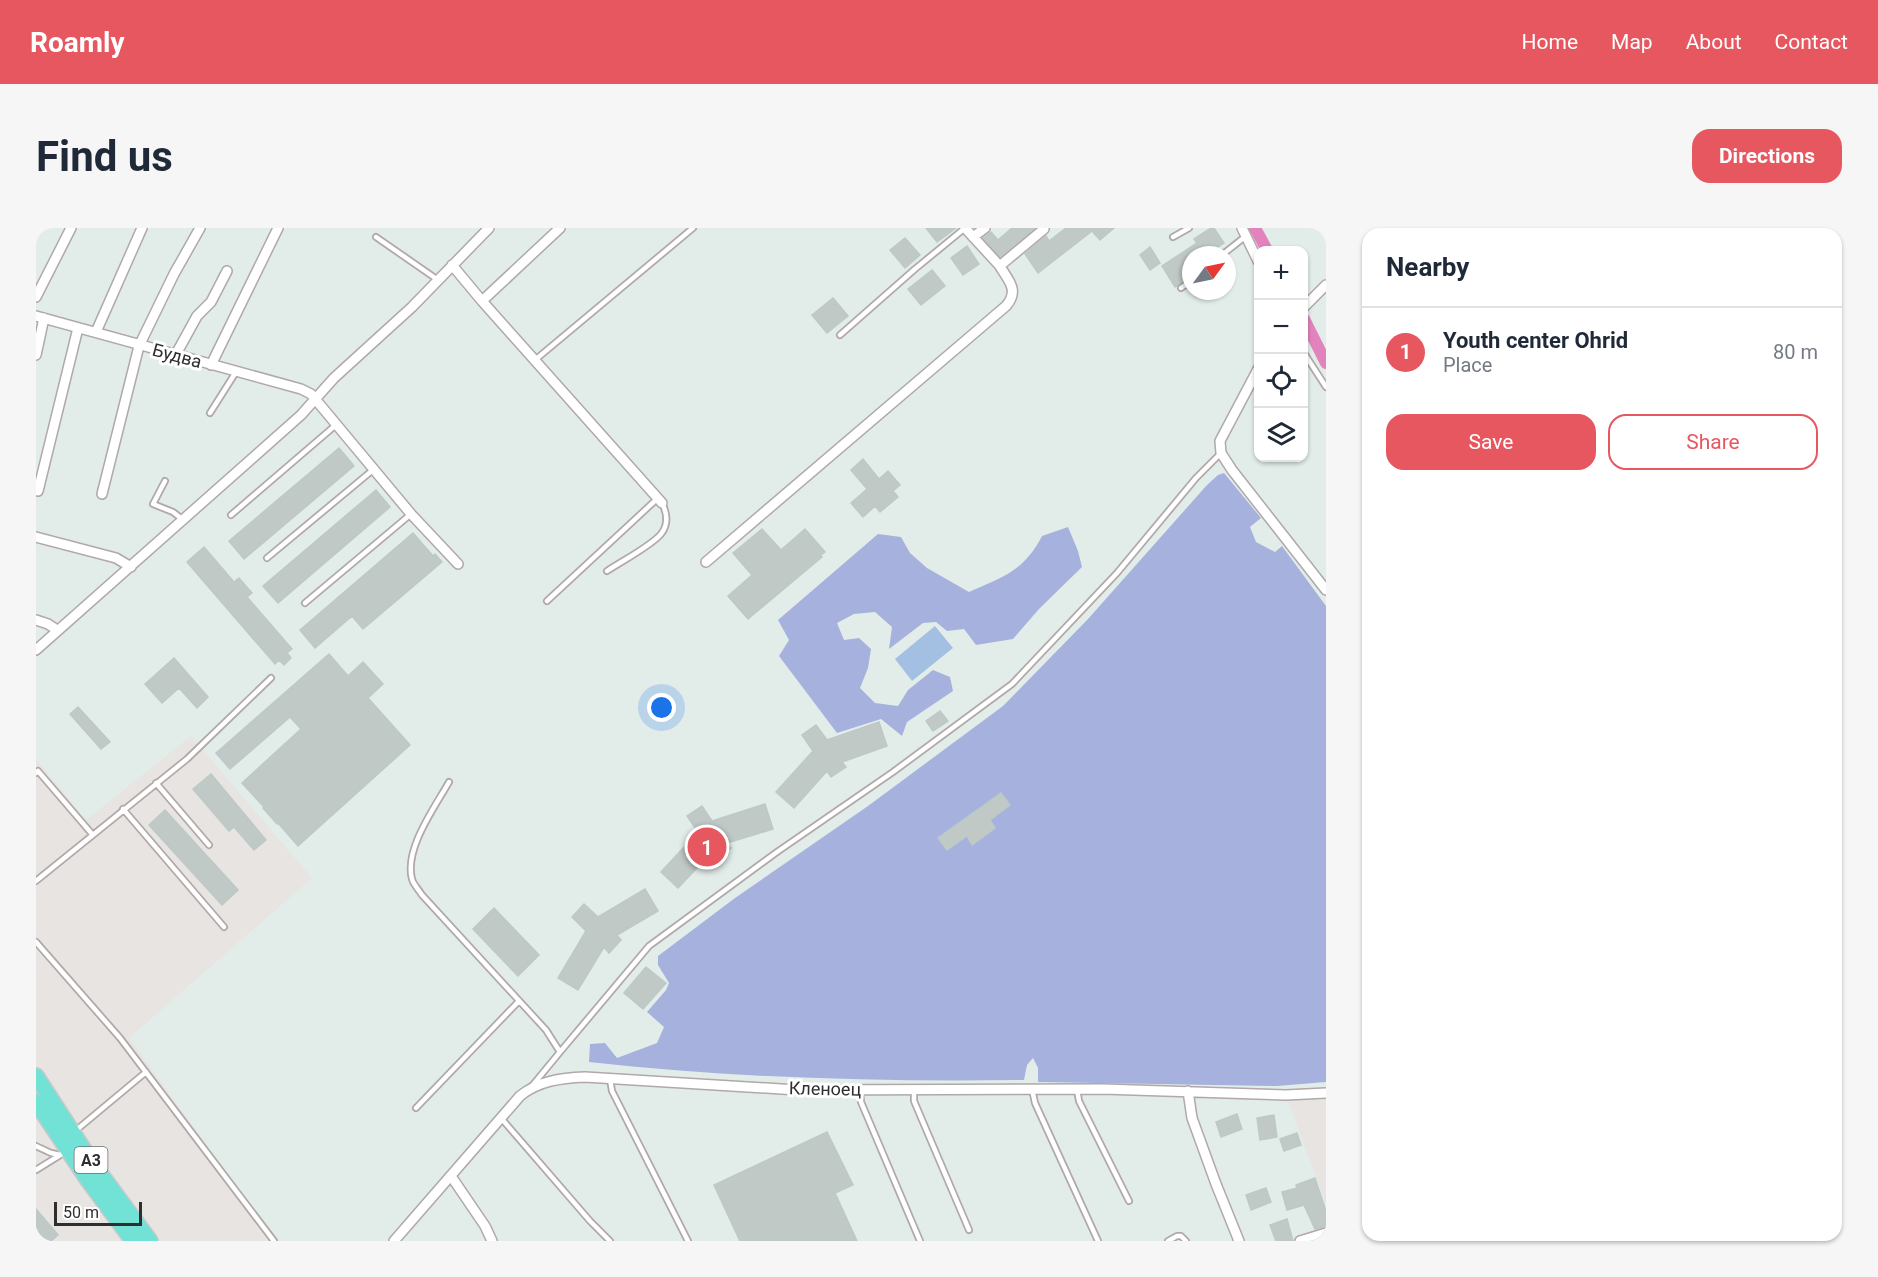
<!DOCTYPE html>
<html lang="en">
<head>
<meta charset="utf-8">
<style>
	:root { --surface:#fff; --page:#f6f6f7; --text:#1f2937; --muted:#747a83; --line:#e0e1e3; --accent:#e65760 }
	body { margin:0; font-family:Roboto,sans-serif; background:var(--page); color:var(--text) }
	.controls { position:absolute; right:18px; top:18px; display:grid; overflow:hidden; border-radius:12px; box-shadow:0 2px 4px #0004 }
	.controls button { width:54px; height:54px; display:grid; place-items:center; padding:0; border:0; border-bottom:2px solid var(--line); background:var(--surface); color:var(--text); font:30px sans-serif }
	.compass { position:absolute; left:1146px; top:18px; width:54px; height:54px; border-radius:50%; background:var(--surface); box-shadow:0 2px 4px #0004; rotate:57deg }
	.scale { position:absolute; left:18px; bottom:15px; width:88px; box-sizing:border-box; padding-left:6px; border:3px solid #2e2e2e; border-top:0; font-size:16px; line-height:21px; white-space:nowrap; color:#2e2e2e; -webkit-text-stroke:4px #fff; paint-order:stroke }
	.you { position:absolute; left:626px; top:480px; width:21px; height:21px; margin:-15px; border:4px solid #fff; border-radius:50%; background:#1a73e8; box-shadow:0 0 0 9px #1a73e833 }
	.badge { display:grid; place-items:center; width:39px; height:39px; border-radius:50%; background:var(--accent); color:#fff; font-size:20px; font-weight:700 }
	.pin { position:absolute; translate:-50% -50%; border:3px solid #fff; box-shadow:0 2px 6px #0006 }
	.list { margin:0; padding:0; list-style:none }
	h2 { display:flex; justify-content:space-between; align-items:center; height:78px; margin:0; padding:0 24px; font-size:26px }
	h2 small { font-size:20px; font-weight:400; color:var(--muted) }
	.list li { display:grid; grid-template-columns:39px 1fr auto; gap:18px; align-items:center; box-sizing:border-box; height:90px; padding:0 24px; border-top:2px solid var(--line) }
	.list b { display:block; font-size:22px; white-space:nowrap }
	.list p { margin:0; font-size:20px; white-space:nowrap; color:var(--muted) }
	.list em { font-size:20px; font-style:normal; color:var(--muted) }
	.actions { display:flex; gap:12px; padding:18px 24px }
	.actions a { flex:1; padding:14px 0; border:2px solid var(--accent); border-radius:18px; text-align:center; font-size:21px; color:var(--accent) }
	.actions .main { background:var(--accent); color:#fff }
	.icon { flex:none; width:33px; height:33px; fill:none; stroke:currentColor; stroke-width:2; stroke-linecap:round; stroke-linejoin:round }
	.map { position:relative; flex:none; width:1290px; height:1013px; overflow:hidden; border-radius:18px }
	header { display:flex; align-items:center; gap:36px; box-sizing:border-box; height:84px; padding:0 30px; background:var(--accent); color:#fff }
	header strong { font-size:28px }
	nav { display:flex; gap:33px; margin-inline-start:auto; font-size:21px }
	.intro { display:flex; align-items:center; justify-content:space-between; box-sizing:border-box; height:144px; padding:0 36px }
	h1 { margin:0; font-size:42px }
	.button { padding:15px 27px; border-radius:18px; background:var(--accent); color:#fff; font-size:21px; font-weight:700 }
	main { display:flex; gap:36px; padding:0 36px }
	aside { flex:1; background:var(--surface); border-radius:18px; box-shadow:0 2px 4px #0004 }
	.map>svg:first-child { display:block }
</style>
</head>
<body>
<header>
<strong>Roamly</strong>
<nav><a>Home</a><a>Map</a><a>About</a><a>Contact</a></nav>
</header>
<div class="intro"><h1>Find us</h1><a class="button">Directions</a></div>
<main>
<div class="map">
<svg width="1290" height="1013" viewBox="0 0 1290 1013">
	<rect width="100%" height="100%" fill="#e2edea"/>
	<path fill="#e7e4e2" d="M155,508L276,650L93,810L240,1013H0V531L50,592Z
		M1290,865V976L1250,867Z"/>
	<path fill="#a6b2dd" d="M1188,245L1225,290L1214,299L1220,314L1239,324L1246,318L1290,378V854L1241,858L1002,854V840L997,830L991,837L988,852C843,854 697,850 553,834L554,816L569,815L581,830L621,815L628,799L611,784L630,762L633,755L622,737V728L699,670L832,578L967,478L1052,391L1171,257L1182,247Z
		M1032,299L1042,323L1046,339L1003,381L977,411L940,417L928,401L911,403L900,394L887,395L853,421L856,399L839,384L818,386L801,395L808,412L823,410L835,421L832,440L824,460L839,475L862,478L872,462L897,442L914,449L917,463L871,494L866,508L845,491L801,505L743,428L753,412L742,392L842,306L865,309L874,325L891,340L933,364C967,349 988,343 1006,308Z"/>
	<path fill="#a3c0e3" d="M899,398L917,420L876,453L859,431Z"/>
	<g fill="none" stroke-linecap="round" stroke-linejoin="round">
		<path stroke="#e283bd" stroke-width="12" d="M1219,0L1231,22
			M1268,91L1290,135"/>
	</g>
	<path fill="#c1c9c7" stroke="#bcc9c6" stroke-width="1.5" d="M890,0H920L901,14Z
		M976,0H999L964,29L947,10L955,4L962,12Z
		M1030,0H1078L1064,12L1056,3L1002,45L989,26L1010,8L1013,13Z
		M1175,0H1178L1188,15L1169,27H1155V48L1139,59L1126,38L1161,15L1158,11Z
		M869,10L884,27L869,40L854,22Z
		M931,18L943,36L927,47L915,30Z
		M1114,19L1124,35L1114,42L1104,27Z
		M896,42L909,58L885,77L872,61Z
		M797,70L812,88L791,105L776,87Z
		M303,220L318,238L208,331L193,313Z
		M827,231L843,251L852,243L864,257L857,263L862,269L844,284L839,278L827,289L815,275L831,261L815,242Z
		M340,262L354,279L242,375L227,358Z
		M726,301L745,322L769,301L789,324L784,328L786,329L712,391L692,368L716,347L697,325Z
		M377,305L397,328L399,326L406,334L327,401L316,388L279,420L264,402Z
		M168,319L198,354L203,350L216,365L211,369L256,421L251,425L255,430L248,437L243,432L239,436L151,334Z
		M293,426L312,448L327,434L347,456L332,470L374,517L262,618L242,595L241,596L227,580L228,579L206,555L265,501L254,489L194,541L180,525Z
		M138,430L172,469L161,480L143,460L126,475L109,456Z
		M42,479L74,514L65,521L34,486Z
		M904,483L912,493L897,503L890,493Z
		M843,494L851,518L806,534L810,539L795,549L791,543L758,580L740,564L777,523L766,507L780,497L791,512Z
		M175,546L230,612L218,622L198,599L193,603L157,561Z
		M965,565L974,577L954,592L959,600L936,617L931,608L911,622L902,610Z
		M729,576L737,601L691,615L695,620L680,630L676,624L642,660L625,644L662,604L651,588L666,578L676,593Z
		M129,582L202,662L186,677L113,597Z
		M609,661L622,683L581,707L585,712L573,725L568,719L542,762L522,750L550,703L536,689L548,676L562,689Z
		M458,680L503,727L482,748L437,701Z
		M610,739L630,755L607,781L588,765Z
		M1201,886L1206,901L1185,909L1180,894Z
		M1238,887L1241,909L1224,912L1221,890Z
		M791,904L817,957L799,965L821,1013H704L678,957Z
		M1261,905L1265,917L1248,923L1244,911Z
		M1279,950L1290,983V998L1279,1001L1268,977L1251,982L1246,964L1261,960L1260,957Z
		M1230,960L1235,974L1215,982L1210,967Z
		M0,981L22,1007L15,1013H0Z
		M1251,991L1257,1013H1240L1234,997Z"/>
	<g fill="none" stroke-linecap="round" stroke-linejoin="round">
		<g stroke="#b1a8a8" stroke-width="8">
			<path id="lane" d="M340,9L402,52
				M1137,9L1153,0
				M1186,27L1210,8
				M1145,60L1155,53
				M804,107L879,41L929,0
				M1268,125L1290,159
				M499,132L657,0
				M174,185L200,144
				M129,253L117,276L137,284L146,291
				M195,287L301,196
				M231,330L338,241
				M571,343C586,333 615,318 625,306C633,296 631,285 626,275
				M511,373L622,270
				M269,375L375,286
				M0,545L2,543L56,606
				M413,554C399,579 368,621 376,651C377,656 383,662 386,667L510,802L524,824L496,858
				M120,555L173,617
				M87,581L188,699
				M0,653L151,531L235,450
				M0,714L84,810L238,1013
				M524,824L613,718L741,624L857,544L976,456L1081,345L1160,250L1185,225
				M574,851L576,863L652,1013
				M878,861V873L933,1002
				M996,861L999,875L1062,1013
				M1041,861L1043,873L1093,973
				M824,862L825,874L884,1013
				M380,880L483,773
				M465,890L554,993L574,1013
				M38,904L110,844
				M0,918L15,925L24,927
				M0,942L29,924
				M1132,1013L1141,1008H1145L1150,1013"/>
		</g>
		<g stroke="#b1a8a8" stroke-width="12">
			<path id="street" d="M929,0L963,37L966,36L1008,1
				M1206,0L1222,33
				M937,9L949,0
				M416,37L446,73L626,275
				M0,69L35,0
				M446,73L524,0
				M1268,79L1290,57
				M0,88L265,161L275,166L375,286L422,336
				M60,104L106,0
				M0,127L8,90
				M139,128L161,88L175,74L191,43
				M175,137L242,0
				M1222,141L1184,213L1185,225L1196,242L1290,362
				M2,263L42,100
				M66,266L103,118L138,46L164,0
				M0,309L80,330L95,339
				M670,334L970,78C984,62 972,52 963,37
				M0,392L12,396L21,402
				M0,422L265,187L298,150L376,79L453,0
				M1152,863L1156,890L1180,956L1203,1013
				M415,948L449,998L456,1013
				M358,1013L484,868C502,853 525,850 549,849L761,862L1067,861L1250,867L1290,865
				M1264,1013L1290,1005"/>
		</g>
		<g stroke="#c9c9c9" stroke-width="18">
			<path id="primary" d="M0,848L55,933L114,1013
				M0,874L52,952L97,1013"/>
		</g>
		<use href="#lane" stroke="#fff" stroke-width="4.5"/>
		<use href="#street" stroke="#fff" stroke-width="9"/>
		<use href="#primary" stroke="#73e2d6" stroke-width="15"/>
	</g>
	<g text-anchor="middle" stroke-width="6" stroke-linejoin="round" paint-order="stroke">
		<rect fill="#fff" stroke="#6d6d6d" stroke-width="1.5" x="38.5" y="919" width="33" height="26" rx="4.5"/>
		<g font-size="16" font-weight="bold" fill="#2e2e2e">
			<text x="55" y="938">A3</text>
		</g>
		<g font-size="18" fill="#2e2e2e" stroke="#fff">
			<text transform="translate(141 128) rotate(15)" y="6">Будва</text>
			<text transform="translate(789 861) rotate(1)" y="6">Кленоец</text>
		</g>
	</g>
</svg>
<div class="controls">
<button>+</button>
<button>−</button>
<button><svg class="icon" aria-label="locate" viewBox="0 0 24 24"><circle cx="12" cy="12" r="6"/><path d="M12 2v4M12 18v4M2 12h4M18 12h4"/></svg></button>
<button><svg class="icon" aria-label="layers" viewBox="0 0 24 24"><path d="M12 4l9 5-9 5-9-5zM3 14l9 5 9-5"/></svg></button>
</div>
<svg class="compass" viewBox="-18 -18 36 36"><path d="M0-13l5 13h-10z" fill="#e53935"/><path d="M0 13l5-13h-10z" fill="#747a83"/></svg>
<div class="scale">50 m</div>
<div class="you"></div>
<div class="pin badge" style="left:671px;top:619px">1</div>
</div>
<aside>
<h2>Nearby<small></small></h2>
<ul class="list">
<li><span class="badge">1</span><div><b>Youth center Ohrid</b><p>Place</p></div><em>80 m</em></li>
</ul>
<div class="actions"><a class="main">Save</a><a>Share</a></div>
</aside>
</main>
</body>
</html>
